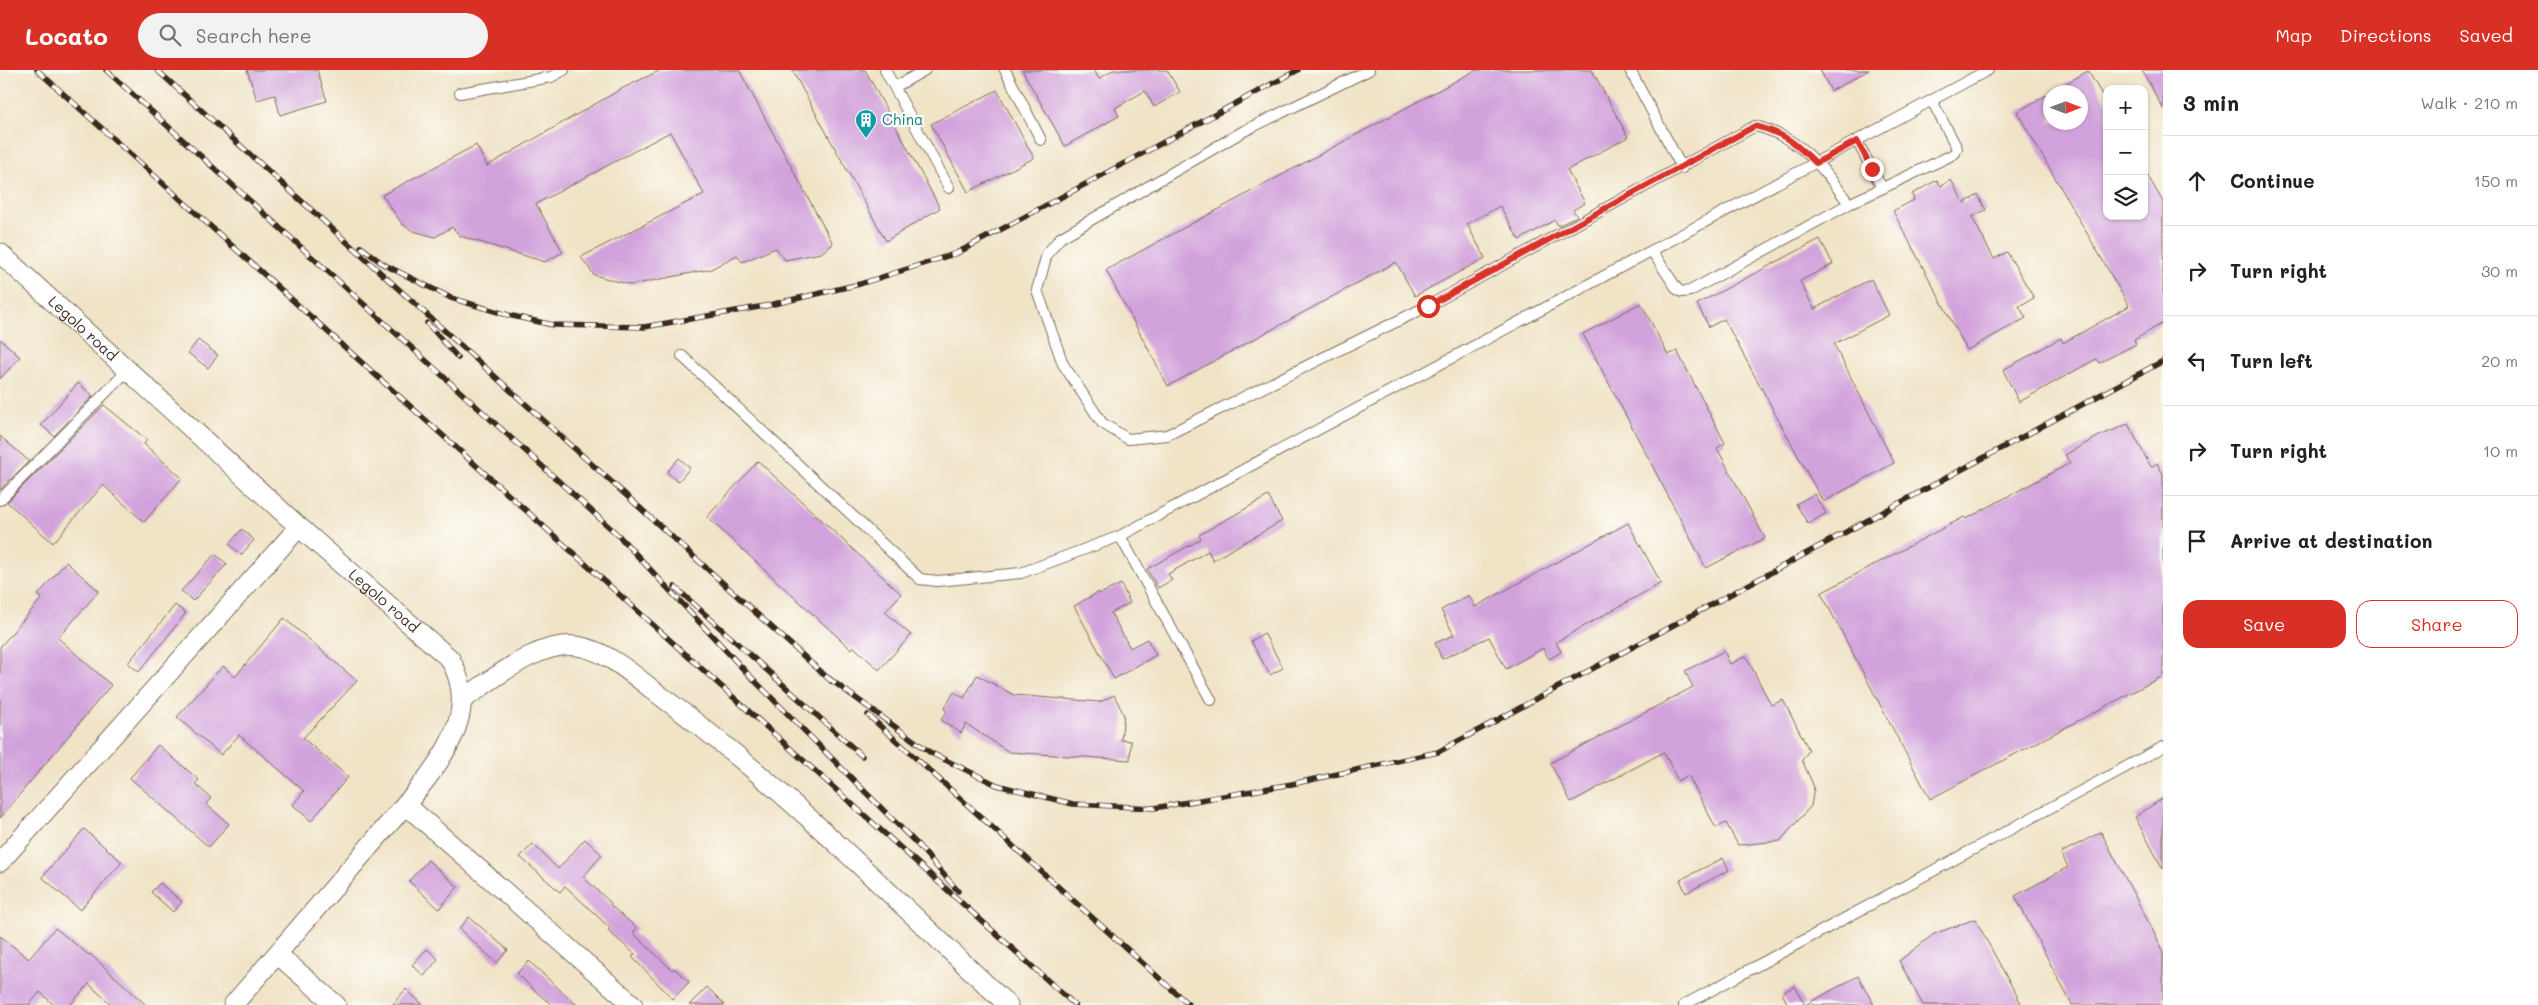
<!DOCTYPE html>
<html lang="en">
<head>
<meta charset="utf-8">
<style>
	:root { --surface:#fff; --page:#f2f2f2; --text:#202124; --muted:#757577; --line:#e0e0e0; --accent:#d93025 }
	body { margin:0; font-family:Mali,sans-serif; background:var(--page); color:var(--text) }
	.controls { position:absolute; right:15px; top:15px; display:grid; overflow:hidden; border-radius:10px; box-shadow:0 1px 4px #0004 }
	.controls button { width:45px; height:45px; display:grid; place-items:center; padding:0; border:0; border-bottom:1px solid var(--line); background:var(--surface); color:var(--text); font:25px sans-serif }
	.compass { position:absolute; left:2043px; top:15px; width:45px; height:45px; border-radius:50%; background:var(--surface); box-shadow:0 1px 4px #0004; rotate:90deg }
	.stop { position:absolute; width:15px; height:15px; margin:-11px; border:4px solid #d93025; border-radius:50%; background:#fff }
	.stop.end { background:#d93025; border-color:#fff; box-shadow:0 1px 5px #0008 }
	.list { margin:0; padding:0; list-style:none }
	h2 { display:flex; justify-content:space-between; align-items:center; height:65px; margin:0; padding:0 20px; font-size:21px }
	h2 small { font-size:16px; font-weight:400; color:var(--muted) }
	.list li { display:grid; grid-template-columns:32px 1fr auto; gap:15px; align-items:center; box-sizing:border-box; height:90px; padding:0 20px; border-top:1px solid var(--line) }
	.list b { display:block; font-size:19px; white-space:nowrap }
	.list em { font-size:16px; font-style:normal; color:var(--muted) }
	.actions { display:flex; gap:10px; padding:15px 20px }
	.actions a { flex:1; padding:11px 0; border:1px solid var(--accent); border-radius:15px; text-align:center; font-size:18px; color:var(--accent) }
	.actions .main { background:var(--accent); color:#fff }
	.icon { flex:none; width:28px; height:28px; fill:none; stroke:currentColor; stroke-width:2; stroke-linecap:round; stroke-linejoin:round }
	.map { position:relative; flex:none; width:2163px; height:935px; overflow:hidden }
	header { display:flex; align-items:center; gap:30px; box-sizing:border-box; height:70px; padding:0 25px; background:var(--accent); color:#fff }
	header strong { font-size:24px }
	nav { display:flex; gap:28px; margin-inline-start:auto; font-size:18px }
	.search { width:350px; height:45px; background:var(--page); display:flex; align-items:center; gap:12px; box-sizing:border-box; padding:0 18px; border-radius:28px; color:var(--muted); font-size:19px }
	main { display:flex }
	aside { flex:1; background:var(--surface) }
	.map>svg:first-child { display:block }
</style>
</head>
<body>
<header>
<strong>Locato</strong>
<div class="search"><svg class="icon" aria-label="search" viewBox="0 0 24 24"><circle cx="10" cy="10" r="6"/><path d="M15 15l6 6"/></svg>Search here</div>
<nav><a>Map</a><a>Directions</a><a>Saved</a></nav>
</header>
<main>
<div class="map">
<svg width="2163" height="935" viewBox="0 0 2163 935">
	<rect width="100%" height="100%" fill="#fdfcf7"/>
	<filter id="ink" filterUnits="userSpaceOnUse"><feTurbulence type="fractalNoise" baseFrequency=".02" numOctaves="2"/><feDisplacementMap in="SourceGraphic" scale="10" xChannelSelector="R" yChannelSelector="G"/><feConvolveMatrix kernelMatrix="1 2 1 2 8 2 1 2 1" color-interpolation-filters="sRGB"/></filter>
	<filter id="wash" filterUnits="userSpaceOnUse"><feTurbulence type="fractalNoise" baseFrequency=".0096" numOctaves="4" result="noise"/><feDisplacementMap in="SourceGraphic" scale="20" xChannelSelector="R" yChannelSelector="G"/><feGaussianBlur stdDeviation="1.12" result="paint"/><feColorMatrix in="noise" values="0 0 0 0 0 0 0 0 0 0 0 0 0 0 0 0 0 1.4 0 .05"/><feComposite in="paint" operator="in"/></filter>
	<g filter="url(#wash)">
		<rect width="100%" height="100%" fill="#f0e3c6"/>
		<g id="blocks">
			<path fill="#d2a2dc" d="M247,0H317L327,31L280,45L275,25L257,30Z
				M661,0H739L833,174L821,183L785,190L776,178L742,192L737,185L711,199L631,215L594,205L581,187L704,124L670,62L536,134L563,182L545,192L460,166L452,157L435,167L413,161L402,154L382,125L476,75L487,96L623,18Z
				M792,0H865L940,138L886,171Z
				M1022,0H1094L1099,9L1113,0H1167L1180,22L1154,37L1145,21L1115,38L1119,46L1065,76Z
				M1476,0H1592L1628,67L1567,100L1585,133L1573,140L1577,146L1558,156L1555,150L1519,170L1500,136L1467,154L1485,188L1415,226L1396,192L1168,316L1106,200Z
				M1820,0H1869L1831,21Z
				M2142,0H2163V39Z
				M2088,1L2107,33V146H2144V99L2163,132V253L2134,270L2136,274L2099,293L2096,289L2019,332L2003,300L2061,268L2063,273L2129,236L2017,42L2050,23V52H2080V22H2051Z
				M997,20L1034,88L968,122L931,54Z
				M1937,110L1941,116L1951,110L1964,133L1978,125L1986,140L1972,147L1994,189L2007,182L2034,228L2019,236L2026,248L1967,280L1893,141L1914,130L1912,124Z
				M1820,169L1833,194L1800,211L1814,239L1871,209L1889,245L1834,274L1894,393L1823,432L1724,249L1709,257L1697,234Z
				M1641,233L1668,285L1677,281L1725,373L1717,378L1765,468L1706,498L1583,264Z
				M0,269L20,287L0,309Z
				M198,270L218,285L208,298L188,283Z
				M78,313L93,326L54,366L41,355Z
				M104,335L147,370L144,374L182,408L144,452L103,415L53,473L7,432Z
				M2128,354L2151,397L2157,393L2163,404V606L1930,729L1821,523L1964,447L1966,449L2070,393L2065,385L2097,367Z
				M0,366L29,391L0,420Z
				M679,388L690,398L678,412L667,402Z
				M758,391L901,524L885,542L911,565L879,600L853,576L851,579L707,447Z
				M1814,424L1826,443L1808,454L1796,434Z
				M1268,426L1282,451L1213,490L1208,481L1168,504L1172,510L1158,518L1147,499L1201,469L1199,465Z
				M1628,453L1661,513L1556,572L1561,582L1549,589L1543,578L1506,599L1489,567L1442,589L1435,573L1454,565L1441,540L1469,525L1475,537Z
				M242,459L254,470L241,485L229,474Z
				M215,484L227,494L193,531L181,521Z
				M66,492L99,521L58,568L111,615L0,748V577L42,528L38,525Z
				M1121,514L1130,533L1111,543L1130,578L1147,569L1156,585L1114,609L1074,536L1099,522L1100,524Z
				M175,535L186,543L139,602L128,593Z
				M284,548L357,611L303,668L348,707L311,751L293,735L304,721L239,665L221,685L177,647L223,596L235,607Z
				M1264,563L1283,598L1270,605L1251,571Z
				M1724,581L1730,594L1746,586L1771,635L1783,630L1809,680L1802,690L1814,717L1811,736L1780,771L1738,775L1726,753L1716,758L1688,705L1678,711L1664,682L1571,732L1550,693L1693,617L1685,601Z
				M977,605L1014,625L1100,632L1114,625L1124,645L1121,670L1131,671L1130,690L1009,682L966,654L961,663L941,650L947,641L944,639L954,622L964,628Z
				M158,675L199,710L195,714L211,728L206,734L229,754L209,777L130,708Z
				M2163,728V799L2135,747Z
				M84,759L122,792L80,840L42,807Z
				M2101,762L2163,880V935H2072L2015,826L2068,797L2061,783Z
				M585,769L602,785L583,807L611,833L610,835L637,858L633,863L672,900L674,898L689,912L673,929L632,887L635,884L608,861L610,858L565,816L560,822L520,787L533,774L558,799Z
				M1723,788L1729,800L1686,823L1680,810Z
				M428,790L458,817L439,839L409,811Z
				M160,813L182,832L173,842L151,822Z
				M469,847L508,880L497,893L459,859Z
				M1975,849L2022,935H1923L1899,891L1934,864Z
				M55,858L89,885L90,884L146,935H112L89,914L70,935H54L40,922L29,935H0V866L29,889Z
				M427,879L438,889L424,906L412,895Z
				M529,891L558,918L577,935H552L534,920L517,903Z
				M1858,906L1874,935H1788L1782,923L1795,916L1805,935Z
				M707,917L725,935H689Z
				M406,919L423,935H392Z"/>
		</g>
	</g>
	<g filter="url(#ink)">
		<use href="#blocks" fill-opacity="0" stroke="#7a6b59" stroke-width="1"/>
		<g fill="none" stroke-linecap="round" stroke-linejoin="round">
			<g stroke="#7a6b59" stroke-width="12">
				<path id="service" d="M885,0L949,118
					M1005,0L1041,70
					M1369,0L1242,62L1060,168L1047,184L1037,220L1063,294L1102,353L1128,369L1167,365L1428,236L1755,56C1800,67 1824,98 1849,134
					M1630,0L1682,98
					M895,17L925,0
					M460,23L551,7L564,0
					M1857,71L1882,118
					M1652,181L1677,219L1682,222L1690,221L1849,134L1948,87L1955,83L1957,78L1932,31
					M682,286L920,509L937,511L1021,503L1120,466L1988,0
					M0,430L128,300
					M1120,466L1211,630
					M1684,935L2163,677"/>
			</g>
			<g stroke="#7a6b59" stroke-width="21">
				<g id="minor">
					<path id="s1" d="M0,183L299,457L450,589C462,610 465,634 456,658C443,696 400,740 374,771C327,826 280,881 233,935"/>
					<path d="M462,630C494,609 542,567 582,577C611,583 639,610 662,627C786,718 895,830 1008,935"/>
					<path d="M405,734L633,935"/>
					<path d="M0,792L299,457"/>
					<path d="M277,884L336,935"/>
				</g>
			</g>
			<use href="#service" stroke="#fff" stroke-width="10"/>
			<use href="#minor" stroke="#fff" stroke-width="19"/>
			<g stroke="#3b2a1e" stroke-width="5.5">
				<path id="rail" d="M37,0L1075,935
					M106,0L618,465L747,603L918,775L958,821
					M157,0L831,611
					M361,177L383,194L451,228L508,245L553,255L644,257L765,236L860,214L957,183L1298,0
					M427,253L458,288
					M675,517L862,686
					M827,607L931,683L997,715L1073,734L1154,738L1292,714L1438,682L2163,291
					M868,645L1189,935"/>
			</g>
			<use href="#rail" stroke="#fdfcf7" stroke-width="4" stroke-dasharray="11" stroke-linecap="butt"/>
		</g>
	</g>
	<g fill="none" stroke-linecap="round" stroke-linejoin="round" filter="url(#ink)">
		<path stroke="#d93025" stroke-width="6" d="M1428,236L1755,56C1784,63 1795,73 1816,93L1857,71L1872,99"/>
	</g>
	<defs>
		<g id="building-pin" transform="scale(1.125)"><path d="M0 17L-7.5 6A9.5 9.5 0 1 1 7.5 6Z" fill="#0f9aa8" stroke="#fdfcf7"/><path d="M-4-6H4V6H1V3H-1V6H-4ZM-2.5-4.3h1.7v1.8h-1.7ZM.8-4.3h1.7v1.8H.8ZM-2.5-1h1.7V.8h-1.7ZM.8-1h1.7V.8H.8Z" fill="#fff"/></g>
	</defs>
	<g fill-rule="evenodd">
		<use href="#building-pin" x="866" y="50"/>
	</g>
	<g text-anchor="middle" stroke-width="4.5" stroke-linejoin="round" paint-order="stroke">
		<g font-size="15" fill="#0d838f" stroke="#fdfcf7" text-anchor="start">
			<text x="882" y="55">China</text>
		</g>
		<g font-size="15" fill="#3b2a1e" stroke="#fdfcf7">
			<text dy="5" stroke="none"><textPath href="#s1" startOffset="112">Legolo road</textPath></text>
			<text dy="5" stroke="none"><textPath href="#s1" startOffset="518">Legolo road</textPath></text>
		</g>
	</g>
</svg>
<div class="controls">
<button>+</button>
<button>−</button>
<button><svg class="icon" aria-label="layers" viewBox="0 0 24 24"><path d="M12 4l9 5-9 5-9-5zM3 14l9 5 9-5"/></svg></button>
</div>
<svg class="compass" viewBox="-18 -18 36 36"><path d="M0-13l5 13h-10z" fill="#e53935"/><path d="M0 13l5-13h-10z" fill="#757577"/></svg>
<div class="stop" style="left:1428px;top:236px"></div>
<div class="stop end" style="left:1872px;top:99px"></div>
</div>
<aside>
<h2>3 min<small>Walk · 210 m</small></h2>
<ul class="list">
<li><svg class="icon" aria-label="ahead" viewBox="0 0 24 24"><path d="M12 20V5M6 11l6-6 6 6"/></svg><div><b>Continue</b></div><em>150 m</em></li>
<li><svg class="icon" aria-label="right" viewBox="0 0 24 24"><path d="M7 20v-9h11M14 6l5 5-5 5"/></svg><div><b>Turn right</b></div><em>30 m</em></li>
<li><svg class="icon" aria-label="left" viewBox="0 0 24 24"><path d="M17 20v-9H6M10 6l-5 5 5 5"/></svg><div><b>Turn left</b></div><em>20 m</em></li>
<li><svg class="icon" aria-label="right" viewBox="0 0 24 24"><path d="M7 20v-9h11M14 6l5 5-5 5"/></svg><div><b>Turn right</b></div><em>10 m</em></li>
<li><svg class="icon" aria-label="arrive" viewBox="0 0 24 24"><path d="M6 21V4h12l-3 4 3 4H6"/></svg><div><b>Arrive at destination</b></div></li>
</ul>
<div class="actions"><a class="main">Save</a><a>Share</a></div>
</aside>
</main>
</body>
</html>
